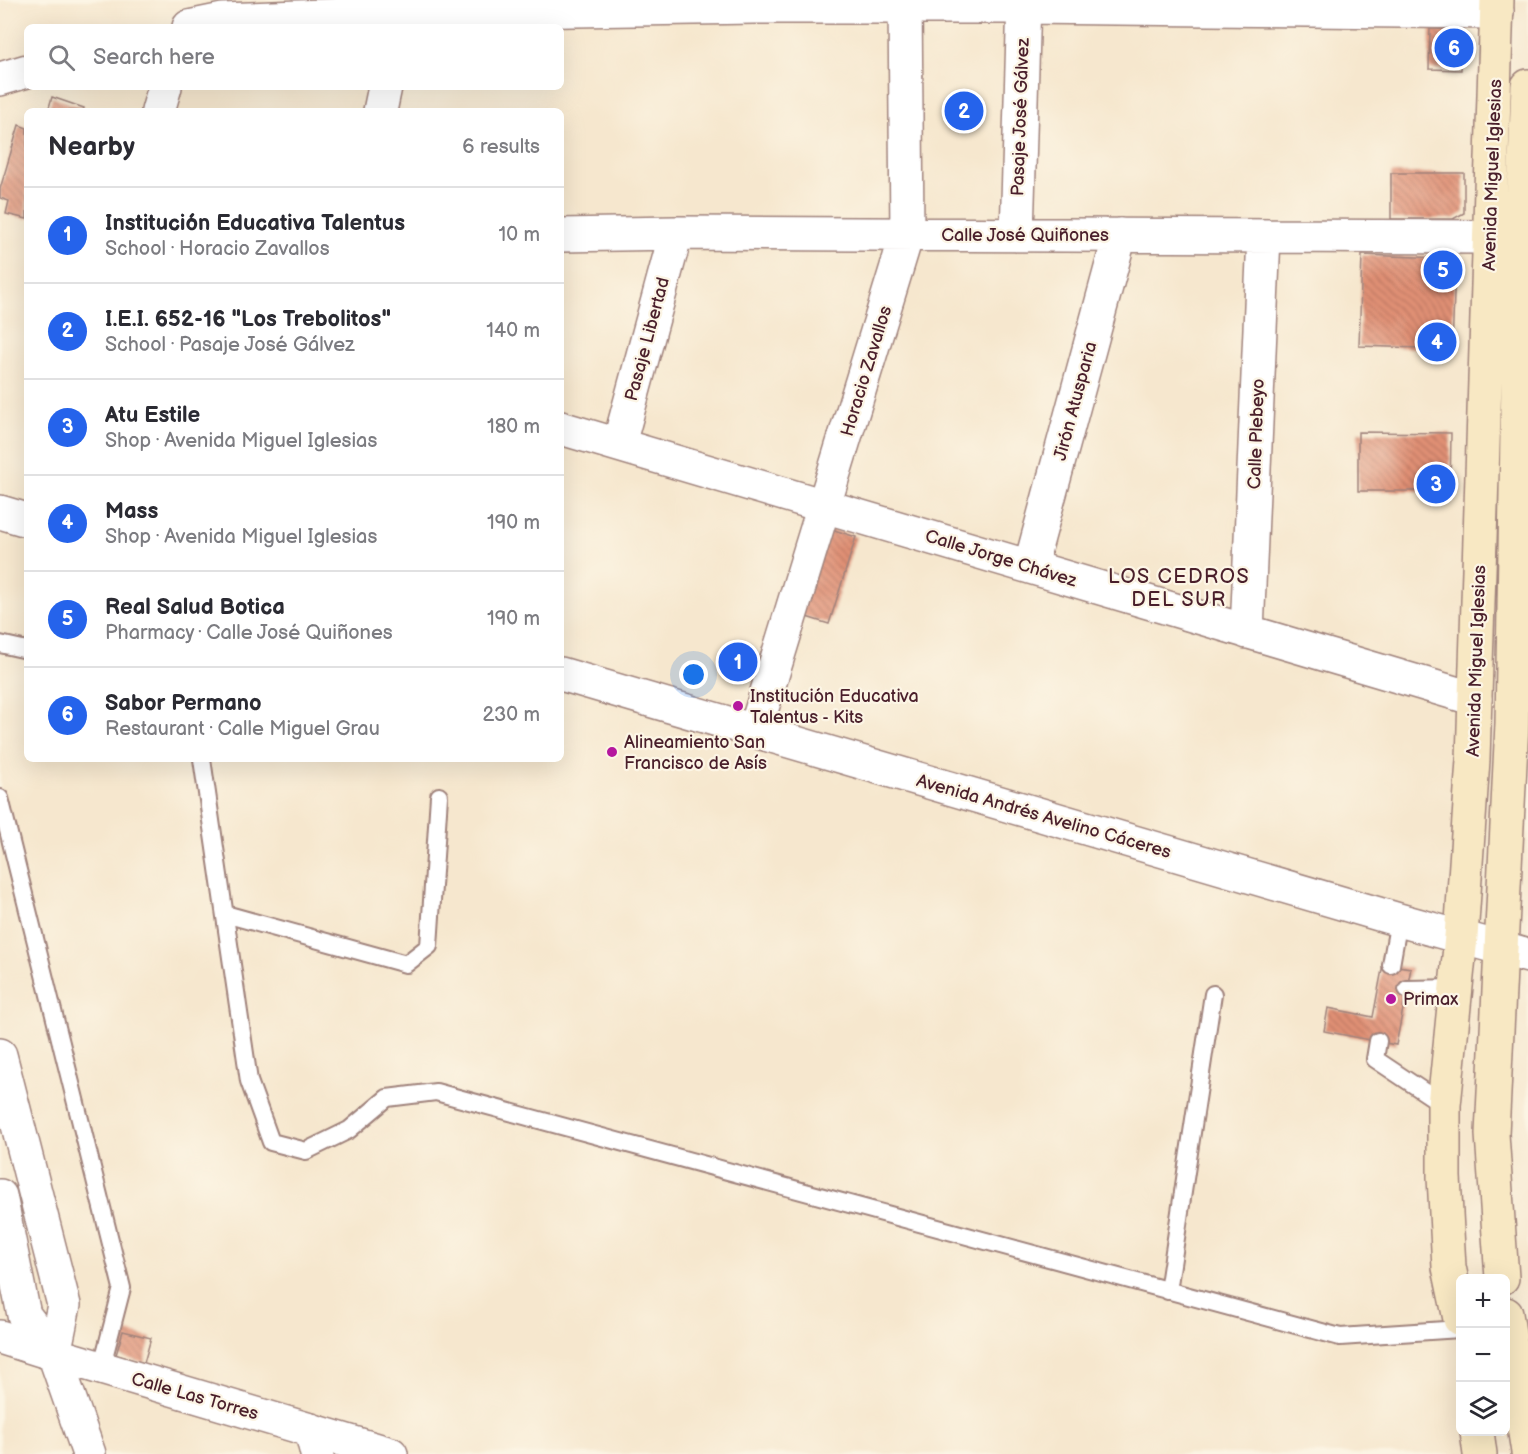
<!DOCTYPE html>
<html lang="en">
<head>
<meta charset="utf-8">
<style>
	:root { --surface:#fff; --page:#f2f2f3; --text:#2b2b33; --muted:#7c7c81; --line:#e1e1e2; --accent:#2563eb }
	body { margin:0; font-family:"Balsamiq Sans",sans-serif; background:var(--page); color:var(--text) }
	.controls { position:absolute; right:18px; bottom:18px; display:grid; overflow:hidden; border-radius:9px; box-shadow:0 6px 24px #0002 }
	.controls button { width:54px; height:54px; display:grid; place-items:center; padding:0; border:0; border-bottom:2px solid var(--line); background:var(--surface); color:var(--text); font:30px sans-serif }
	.you { position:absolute; left:694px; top:675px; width:21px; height:21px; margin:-15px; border:4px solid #fff; border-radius:50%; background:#1a73e8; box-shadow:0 0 0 9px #1a73e833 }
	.badge { display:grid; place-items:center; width:39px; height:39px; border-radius:50%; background:var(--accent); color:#fff; font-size:20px; font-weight:700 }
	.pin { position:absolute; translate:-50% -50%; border:3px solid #fff; box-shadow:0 2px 6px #0006 }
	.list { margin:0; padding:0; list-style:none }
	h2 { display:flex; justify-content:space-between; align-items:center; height:78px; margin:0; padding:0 24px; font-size:26px }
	h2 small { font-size:20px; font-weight:400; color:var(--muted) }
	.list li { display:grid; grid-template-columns:39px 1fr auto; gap:18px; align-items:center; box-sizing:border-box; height:96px; padding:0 24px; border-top:2px solid var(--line) }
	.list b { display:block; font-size:22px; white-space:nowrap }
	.list p { margin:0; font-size:20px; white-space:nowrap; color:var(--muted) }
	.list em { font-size:20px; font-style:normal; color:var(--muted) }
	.icon { flex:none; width:33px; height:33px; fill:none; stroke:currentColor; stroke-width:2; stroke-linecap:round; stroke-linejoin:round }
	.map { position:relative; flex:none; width:1528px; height:1454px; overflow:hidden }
	.search { position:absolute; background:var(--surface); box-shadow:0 6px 24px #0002; left:24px; top:24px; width:540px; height:66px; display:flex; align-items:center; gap:15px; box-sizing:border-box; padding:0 21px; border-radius:9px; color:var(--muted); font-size:22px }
	.panel { position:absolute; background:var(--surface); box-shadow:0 6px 24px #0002; left:24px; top:108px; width:540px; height:654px; border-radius:9px }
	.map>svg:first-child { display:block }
</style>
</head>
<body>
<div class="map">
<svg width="1528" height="1454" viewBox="0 0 1528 1454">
	<defs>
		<pattern id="building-back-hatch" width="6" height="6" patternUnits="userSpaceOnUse" patternTransform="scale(1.5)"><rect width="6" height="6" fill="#e09075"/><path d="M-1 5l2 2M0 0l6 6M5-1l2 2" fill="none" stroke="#b87560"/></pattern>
	</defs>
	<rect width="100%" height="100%" fill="#fcf5e5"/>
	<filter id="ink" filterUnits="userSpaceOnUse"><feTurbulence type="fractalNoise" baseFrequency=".0167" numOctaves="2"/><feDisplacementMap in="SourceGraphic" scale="12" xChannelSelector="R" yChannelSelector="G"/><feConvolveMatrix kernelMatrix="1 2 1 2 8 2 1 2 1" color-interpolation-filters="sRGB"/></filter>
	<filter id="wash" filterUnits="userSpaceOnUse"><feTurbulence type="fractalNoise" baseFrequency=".008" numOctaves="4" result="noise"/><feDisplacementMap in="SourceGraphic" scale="24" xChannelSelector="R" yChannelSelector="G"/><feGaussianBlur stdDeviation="1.35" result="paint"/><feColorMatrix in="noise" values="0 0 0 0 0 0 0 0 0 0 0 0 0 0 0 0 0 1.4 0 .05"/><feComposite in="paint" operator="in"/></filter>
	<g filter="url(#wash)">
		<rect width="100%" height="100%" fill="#f6e7ce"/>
		<g id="blocks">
			<path fill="url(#building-back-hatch)" d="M1430,29H1462L1461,70L1429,69Z
				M52,97L84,108L83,111H36L38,107L48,111Z
				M19,125L27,128V219L6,214L9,201L0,198V189Z
				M1391,173H1464V213L1453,219H1391Z
				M1362,255L1443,258L1455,266L1452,349L1359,346Z
				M1358,432L1451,433L1450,491H1358Z
				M828,528L856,537L829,624L800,615Z
				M1383,964L1411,968L1396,1045L1324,1031L1328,1008L1373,1017Z
				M123,1331L151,1338L144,1363L116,1355Z"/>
		</g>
	</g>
	<g filter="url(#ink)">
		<use href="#blocks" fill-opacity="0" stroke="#a0837c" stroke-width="1.5"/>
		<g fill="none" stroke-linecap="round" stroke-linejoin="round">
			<g stroke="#a0837c" stroke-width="20">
				<path id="service" d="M0,644L27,650
					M202,759L249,1081L271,1142L306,1151L349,1130L387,1098L436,1092L1340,1337L1460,1329
					M0,798L122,1288L101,1369
					M225,914L406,964L429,946L439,796
					M1391,965L1399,920
					M1407,989L1456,988
					M1378,1041L1375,1059L1444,1105
					M1168,1291L1213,994"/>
			</g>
			<g stroke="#a0837c" stroke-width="36">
				<path id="minor" d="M189,27L223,20L401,13L754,7H1024L1497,12
					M0,79L27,71
					M158,111L165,87
					M380,111L385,87
					M561,235L676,233L1489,237
					M1017,235L1024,0
					M561,428L1475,699
					M619,444L676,233
					M1030,567L1120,235
					M1247,632L1264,236
					M755,731L907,234L905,0
					M1500,948L1528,956
					M0,1337L54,1354L89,1454
					M311,1430L317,1454"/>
			</g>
			<g stroke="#a0837c" stroke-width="36">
				<path id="tertiary" d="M0,512L27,520
					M561,674L1399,920L1500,948
					M0,1055L64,1305L54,1354
					M0,1196L24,1315L54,1354
					M54,1354L391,1454"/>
			</g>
			<g stroke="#a0837c" stroke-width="36">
				<path id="secondary" d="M1502,1278L1492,1134L1512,723L1519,323L1528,86
					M1506,1314L1528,1452
					M1460,1319L1449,1267L1444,1177V1105L1461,937L1473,760L1497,0
					M1477,1432L1480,1454"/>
			</g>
			<use href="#service" stroke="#fff" stroke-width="16"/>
			<use href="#minor" stroke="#fff" stroke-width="33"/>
			<use href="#tertiary" stroke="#fff" stroke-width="33"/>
			<use href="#secondary" stroke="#f8e8c3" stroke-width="33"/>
		</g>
	</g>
	<g fill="#b5179e" stroke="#fcf5e5" stroke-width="2">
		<circle cx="738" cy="706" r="6"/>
		<circle cx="612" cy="752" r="6"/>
		<circle cx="1391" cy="999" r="6"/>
	</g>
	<g text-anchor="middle" stroke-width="4.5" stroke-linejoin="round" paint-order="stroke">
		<g font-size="18" fill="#4a1f2b" stroke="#fcf5e5">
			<text transform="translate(1020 117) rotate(-88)" y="6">Pasaje José Gálvez</text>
			<text transform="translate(1492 175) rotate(-88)" y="6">Avenida Miguel Iglesias</text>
			<text x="1025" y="241">Calle José Quiñones</text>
			<text transform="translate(647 339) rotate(-75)" y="6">Pasaje Libertad</text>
			<text transform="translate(866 371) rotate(-73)" y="6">Horacio Zavallos</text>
			<text transform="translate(1075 401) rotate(-75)" y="6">Jirón Atusparia</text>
			<text transform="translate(1256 434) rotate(-88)" y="6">Calle Plebeyo</text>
			<text transform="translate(1001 558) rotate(17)" y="6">Calle Jorge Chávez</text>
			<text transform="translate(1476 661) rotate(-88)" y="6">Avenida Miguel Iglesias</text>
			<text transform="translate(1044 816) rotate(16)" y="6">Avenida Andrés Avelino Cáceres</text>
			<text transform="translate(195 1396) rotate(16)" y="6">Calle Las Torres</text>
		</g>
		<g font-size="18" fill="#4a1f2b" stroke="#fcf5e5" text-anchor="start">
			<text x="750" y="702">Institución Educativa<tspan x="750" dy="21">Talentus - Kits</tspan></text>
			<text x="624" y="748">Alineamiento San<tspan x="624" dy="21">Francisco de Asís</tspan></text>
			<text x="1403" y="1005">Primax</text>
		</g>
		<g font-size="20" letter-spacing="1.5" fill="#4a1f2b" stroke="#fcf5e5">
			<text x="1179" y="583">LOS CEDROS<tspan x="1179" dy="23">DEL SUR</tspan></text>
		</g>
	</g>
</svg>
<div class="controls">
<button>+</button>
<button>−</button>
<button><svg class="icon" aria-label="layers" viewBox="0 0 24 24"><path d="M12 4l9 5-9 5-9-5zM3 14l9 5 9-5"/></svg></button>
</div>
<div class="you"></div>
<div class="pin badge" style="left:738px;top:662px">1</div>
<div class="pin badge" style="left:964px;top:111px">2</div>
<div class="pin badge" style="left:1436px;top:484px">3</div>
<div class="pin badge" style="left:1437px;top:342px">4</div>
<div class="pin badge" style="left:1443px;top:270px">5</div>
<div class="pin badge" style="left:1454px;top:48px">6</div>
<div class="search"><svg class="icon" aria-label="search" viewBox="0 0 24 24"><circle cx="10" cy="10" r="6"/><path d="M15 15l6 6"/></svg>Search here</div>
<section class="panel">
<h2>Nearby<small>6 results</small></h2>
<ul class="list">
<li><span class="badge">1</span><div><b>Institución Educativa Talentus</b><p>School · Horacio Zavallos</p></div><em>10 m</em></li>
<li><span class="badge">2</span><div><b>I.E.I. 652-16 &quot;Los Trebolitos&quot;</b><p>School · Pasaje José Gálvez</p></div><em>140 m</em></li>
<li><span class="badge">3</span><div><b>Atu Estile</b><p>Shop · Avenida Miguel Iglesias</p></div><em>180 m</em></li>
<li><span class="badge">4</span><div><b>Mass</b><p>Shop · Avenida Miguel Iglesias</p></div><em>190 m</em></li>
<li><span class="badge">5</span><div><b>Real Salud Botica</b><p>Pharmacy · Calle José Quiñones</p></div><em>190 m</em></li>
<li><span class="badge">6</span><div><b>Sabor Permano</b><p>Restaurant · Calle Miguel Grau</p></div><em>230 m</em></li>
</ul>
</section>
</div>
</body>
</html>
